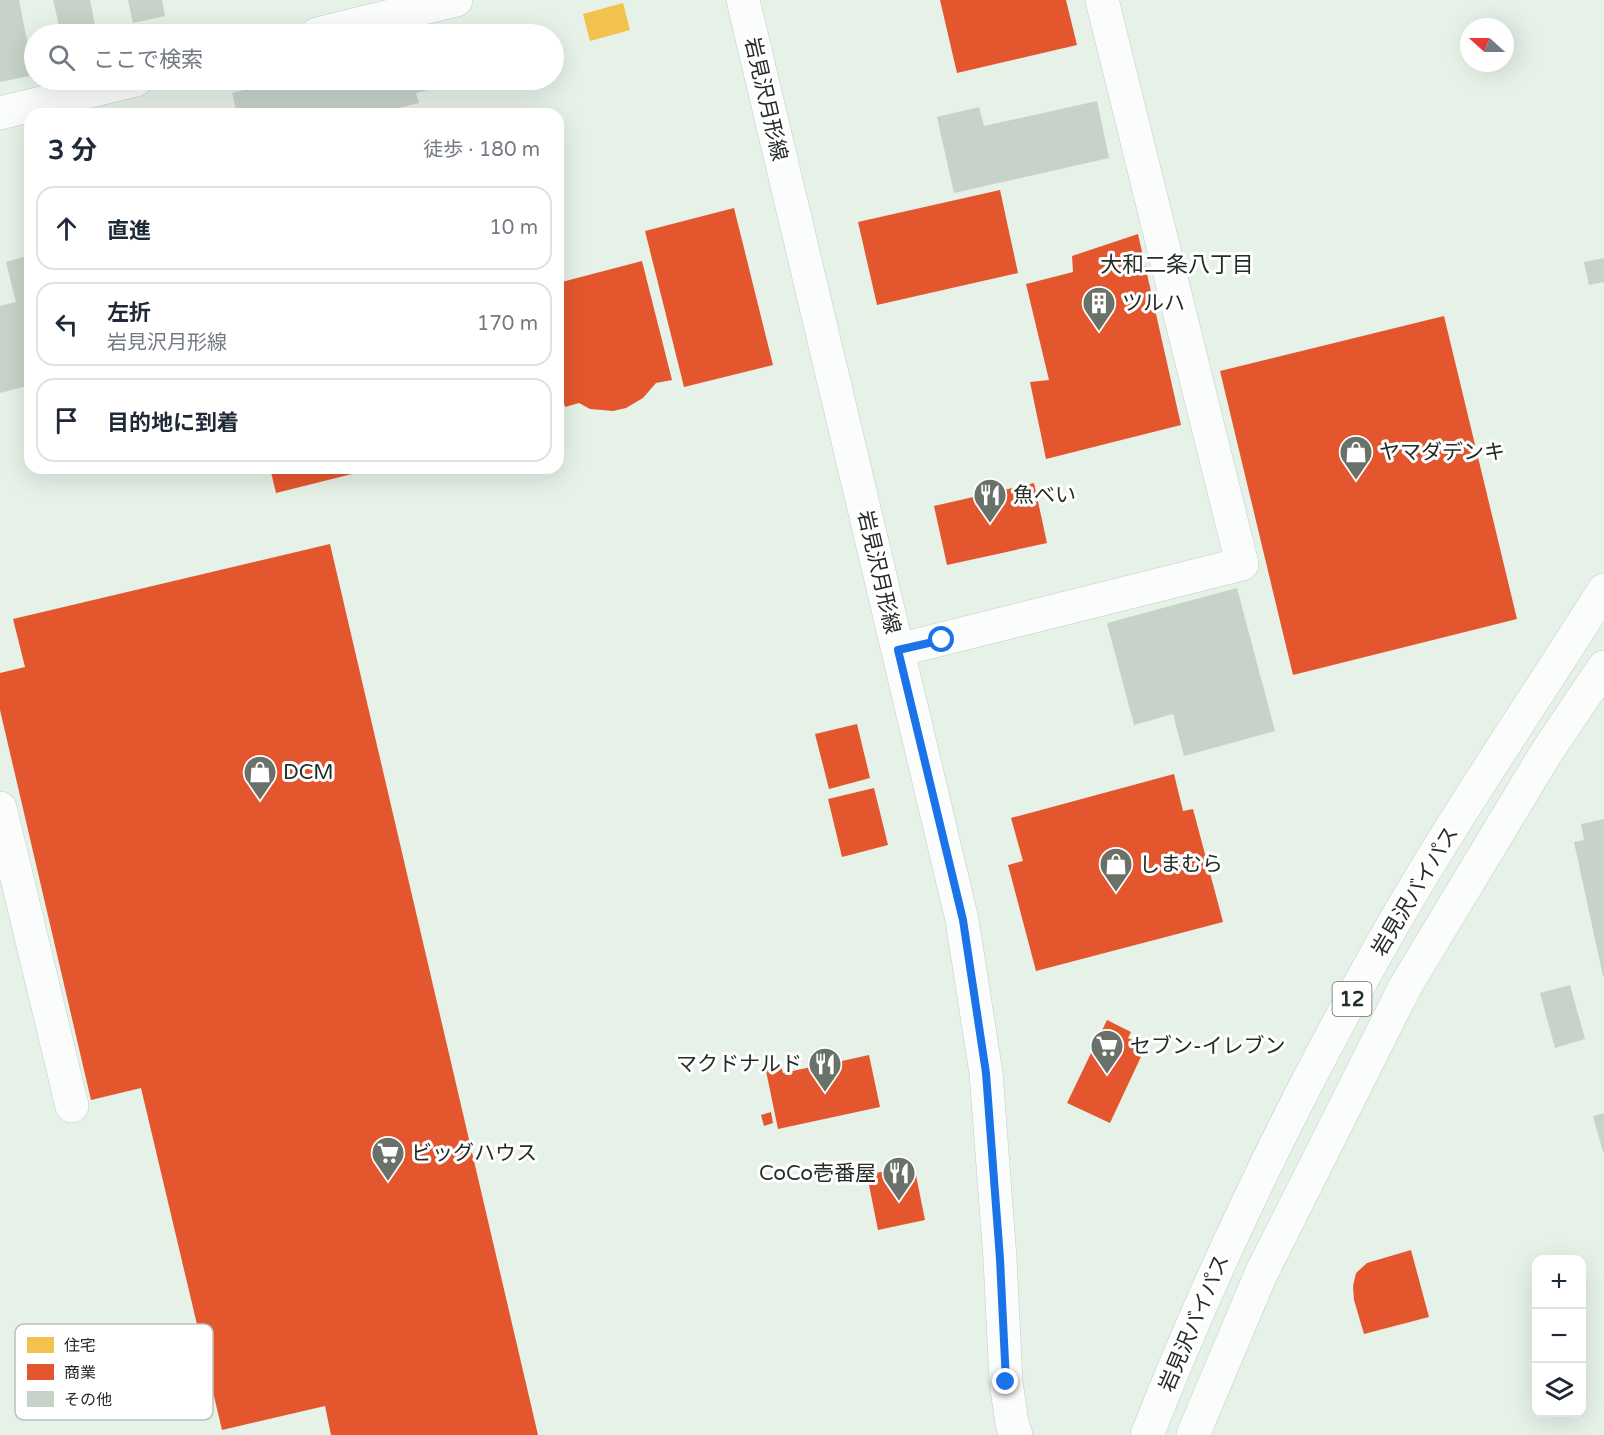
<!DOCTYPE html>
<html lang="ja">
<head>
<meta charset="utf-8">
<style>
	:root { --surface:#fff; --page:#f6f6f7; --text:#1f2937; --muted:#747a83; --line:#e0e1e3 }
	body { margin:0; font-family:"Varela Round","Noto Sans JP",sans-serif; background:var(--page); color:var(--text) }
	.controls { position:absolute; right:18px; bottom:18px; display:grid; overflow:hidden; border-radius:12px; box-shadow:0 6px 24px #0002 }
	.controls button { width:54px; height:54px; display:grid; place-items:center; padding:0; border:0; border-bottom:2px solid var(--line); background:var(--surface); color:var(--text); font:30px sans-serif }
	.compass { position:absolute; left:1460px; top:18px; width:54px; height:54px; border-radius:50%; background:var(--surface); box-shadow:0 6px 24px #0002; rotate:291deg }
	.stop { position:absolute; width:18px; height:18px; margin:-14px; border:4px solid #1a73e8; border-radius:50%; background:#fff }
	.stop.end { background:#1a73e8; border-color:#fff; box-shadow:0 2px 6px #0008 }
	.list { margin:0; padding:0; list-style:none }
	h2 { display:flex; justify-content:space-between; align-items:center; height:78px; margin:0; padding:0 24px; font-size:26px }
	h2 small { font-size:20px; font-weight:400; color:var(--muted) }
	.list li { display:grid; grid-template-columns:39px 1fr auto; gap:18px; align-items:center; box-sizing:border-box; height:84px; margin:0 12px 12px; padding:0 12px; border:2px solid var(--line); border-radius:18px }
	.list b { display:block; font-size:22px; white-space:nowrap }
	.list p { margin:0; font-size:20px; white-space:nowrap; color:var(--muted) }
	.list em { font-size:20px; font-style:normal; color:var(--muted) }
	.icon { flex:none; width:33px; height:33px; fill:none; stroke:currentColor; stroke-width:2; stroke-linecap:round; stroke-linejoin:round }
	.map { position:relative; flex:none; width:1604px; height:1435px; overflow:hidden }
	.search { position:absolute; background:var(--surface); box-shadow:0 6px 24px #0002; left:24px; top:24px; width:540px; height:66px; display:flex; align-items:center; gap:15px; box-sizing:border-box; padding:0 21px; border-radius:33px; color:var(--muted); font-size:22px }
	.panel { position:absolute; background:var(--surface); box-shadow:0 6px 24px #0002; left:24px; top:108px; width:540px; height:366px; border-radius:18px }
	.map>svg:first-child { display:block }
</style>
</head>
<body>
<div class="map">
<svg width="1604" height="1435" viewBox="0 0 1604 1435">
	<rect width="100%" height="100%" fill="#e6f1e8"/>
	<path fill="#f2c14e" d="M623,3L630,30L590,41L583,14Z"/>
	<path fill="#e4572e" d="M940,0H1066L1077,45L957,73Z
		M1000,190L1018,273L877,305L858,222Z
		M734,208L773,365L684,387L645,231Z
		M1138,234L1181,425L1046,459L1030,382L1049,380L1026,284L1073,272L1072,256Z
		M642,261L672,380L656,383L643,398L626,408L613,411L602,410L590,409L579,403L565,407L558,380V283Z
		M1444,316L1517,619L1293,675L1220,371Z
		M270,468H372V469L276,493Z
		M1034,483L1047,543L947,565L934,506Z
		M330,544L538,1435H331L325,1406L222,1430L141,1088L91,1100L0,710V673L25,667L13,619Z
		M857,724L870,778L829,789L815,734Z
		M1174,774L1183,811L1193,809L1223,922L1036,971L1008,865L1023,861L1011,818Z
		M874,788L888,845L842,857L828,799Z
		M1107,1020L1131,1032L1128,1038L1146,1046L1110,1123L1067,1103Z
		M830,1049L833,1063L869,1055L880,1107L778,1129L765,1066L780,1063L783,1073L816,1066L813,1053Z
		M771,1112L773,1123L764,1126L761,1115Z
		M914,1165L925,1220L878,1230L867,1175Z
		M1411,1250L1429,1317L1364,1334L1354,1300L1353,1286L1356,1273L1367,1263Z"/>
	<path fill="#c7d2c9" d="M0,0H19L34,75L0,82Z
		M53,0H90L97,34H61Z
		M128,0H162L165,16L133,23Z
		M284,80H466L416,93L419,103L375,114H237L232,93Z
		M1097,101L1109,158L954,193L937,117L979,107L984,126Z
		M30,255V385L0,393V306L16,302L6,262Z
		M1604,258V282L1589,285L1584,262Z
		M1237,588L1275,731L1184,756L1173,714L1134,725L1107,623Z
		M1604,819V976H1603L1574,842L1584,840L1581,824Z
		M1570,985L1585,1039L1555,1048L1540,993Z
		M1604,1113V1152H1603L1593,1116Z"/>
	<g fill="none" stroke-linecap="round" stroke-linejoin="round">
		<g stroke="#c5cdc6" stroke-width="34">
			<path id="minor" d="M317,34L456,0
				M0,113L136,80
				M898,650L1242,564L1102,0
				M0,808L72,1106"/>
		</g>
		<g stroke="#c5cdc6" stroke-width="34">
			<path id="major" d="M743,0L962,920L986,1073L1000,1259L1006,1382L1012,1423L1016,1435"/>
		</g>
		<g stroke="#c5cdc6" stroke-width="34">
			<path id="highway" d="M1147,1435C1210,1275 1285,1118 1369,967C1440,838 1525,715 1604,590
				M1193,1435L1261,1274L1405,987L1546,753L1604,667"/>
		</g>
		<use href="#minor" stroke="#fbfdfc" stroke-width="33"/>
		<use href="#major" stroke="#fbfdfc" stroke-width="33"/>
		<use href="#highway" stroke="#fbfdfc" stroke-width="33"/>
	</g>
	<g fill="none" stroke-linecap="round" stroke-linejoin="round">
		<path stroke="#1a73e8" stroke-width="8" d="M942,640L898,650L963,920L986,1073L1000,1259L1006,1382"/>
	</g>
	<defs>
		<g id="building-pin" transform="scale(1.725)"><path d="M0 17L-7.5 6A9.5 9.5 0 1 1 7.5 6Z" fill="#697169" stroke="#fff"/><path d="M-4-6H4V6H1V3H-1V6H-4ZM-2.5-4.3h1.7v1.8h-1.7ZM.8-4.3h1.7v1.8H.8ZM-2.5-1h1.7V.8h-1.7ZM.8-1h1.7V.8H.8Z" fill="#fff"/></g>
		<g id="shop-pin" transform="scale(1.725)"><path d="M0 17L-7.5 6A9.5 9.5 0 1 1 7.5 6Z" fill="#697169" stroke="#fff"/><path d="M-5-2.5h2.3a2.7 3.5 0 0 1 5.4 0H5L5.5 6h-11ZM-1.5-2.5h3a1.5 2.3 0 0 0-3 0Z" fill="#fff"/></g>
		<g id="restaurant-pin" transform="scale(1.725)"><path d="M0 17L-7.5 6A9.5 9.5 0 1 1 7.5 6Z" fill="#697169" stroke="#fff"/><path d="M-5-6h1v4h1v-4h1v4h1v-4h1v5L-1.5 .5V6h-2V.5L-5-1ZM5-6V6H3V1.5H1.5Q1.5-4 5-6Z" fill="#fff"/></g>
		<g id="supermarket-pin" transform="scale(1.725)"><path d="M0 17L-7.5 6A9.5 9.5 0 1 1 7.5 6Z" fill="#697169" stroke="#fff"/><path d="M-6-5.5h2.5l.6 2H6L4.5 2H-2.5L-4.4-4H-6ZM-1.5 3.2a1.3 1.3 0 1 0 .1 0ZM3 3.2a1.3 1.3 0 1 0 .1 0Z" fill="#fff"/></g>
	</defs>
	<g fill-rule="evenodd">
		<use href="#building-pin" x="1099" y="303"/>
		<use href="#shop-pin" x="1356" y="452"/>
		<use href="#restaurant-pin" x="990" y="495"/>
		<use href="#shop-pin" x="260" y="772"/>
		<use href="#shop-pin" x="1116" y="864"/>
		<use href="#supermarket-pin" x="1107" y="1046"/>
		<use href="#restaurant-pin" x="825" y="1064"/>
		<use href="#supermarket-pin" x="388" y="1153"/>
		<use href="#restaurant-pin" x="899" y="1173"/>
	</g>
	<g text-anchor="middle" stroke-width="6" stroke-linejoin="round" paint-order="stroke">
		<rect fill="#fff" stroke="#666b66" stroke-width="1.5" x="1332.5" y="982" width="39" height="34" rx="4.5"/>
		<g font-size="20" font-weight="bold" fill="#252c25">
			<text x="1352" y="1006">12</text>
		</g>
		<g font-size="21" fill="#252c25" stroke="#fff">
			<text transform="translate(766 99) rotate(77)" y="7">岩見沢月形線</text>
			<text transform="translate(879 572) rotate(77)" y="7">岩見沢月形線</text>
			<text transform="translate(1415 891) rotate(-59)" y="7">岩見沢バイパス</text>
			<text transform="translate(1194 1323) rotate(-67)" y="7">岩見沢バイパス</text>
		</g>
		<g font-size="21" fill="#252c25" stroke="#fff" text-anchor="start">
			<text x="1122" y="310">ツルハ</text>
			<text x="1379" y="459">ヤマダデンキ</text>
			<text x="1013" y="502">魚べい</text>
			<text x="283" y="779">DCM</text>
			<text x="1139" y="871">しまむら</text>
			<text x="1130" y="1053">セブン-イレブン</text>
			<text x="802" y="1071" text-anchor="end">マクドナルド</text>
			<text x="411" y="1160">ビッグハウス</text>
			<text x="876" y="1180" text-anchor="end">CoCo壱番屋</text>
		</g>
		<g font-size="22" fill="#252c25" stroke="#fff">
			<text x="1177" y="272">大和二条八丁目</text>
		</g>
	</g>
	<rect x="15" y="1324" width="198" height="96" rx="9" fill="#fff" stroke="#bec0be" stroke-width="1.5"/>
	<rect x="27" y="1337" width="27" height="16" fill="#f2c14e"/>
	<rect x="27" y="1364" width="27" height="16" fill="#e4572e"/>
	<rect x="27" y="1391" width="27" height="16" fill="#c7d2c9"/>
	<g font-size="16" fill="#252c25">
		<text x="64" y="1351">住宅</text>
		<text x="64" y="1378">商業</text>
		<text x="64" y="1405">その他</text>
	</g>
</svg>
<div class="controls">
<button>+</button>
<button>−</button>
<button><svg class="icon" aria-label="layers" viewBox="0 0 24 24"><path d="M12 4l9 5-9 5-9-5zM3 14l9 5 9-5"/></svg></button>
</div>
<svg class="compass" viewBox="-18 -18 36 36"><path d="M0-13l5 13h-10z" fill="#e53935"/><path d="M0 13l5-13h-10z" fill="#747a83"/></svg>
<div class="stop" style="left:942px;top:640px"></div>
<div class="stop end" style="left:1006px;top:1382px"></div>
<div class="search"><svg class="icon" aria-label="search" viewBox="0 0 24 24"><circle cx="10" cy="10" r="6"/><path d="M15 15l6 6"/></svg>ここで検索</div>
<section class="panel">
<h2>3 分<small>徒歩 · 180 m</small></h2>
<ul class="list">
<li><svg class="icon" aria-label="ahead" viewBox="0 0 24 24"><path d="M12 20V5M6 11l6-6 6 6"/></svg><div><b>直進</b></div><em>10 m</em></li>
<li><svg class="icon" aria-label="left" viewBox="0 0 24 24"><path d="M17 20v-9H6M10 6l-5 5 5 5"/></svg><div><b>左折</b><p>岩見沢月形線</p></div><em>170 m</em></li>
<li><svg class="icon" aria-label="arrive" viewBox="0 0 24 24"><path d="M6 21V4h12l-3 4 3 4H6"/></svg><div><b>目的地に到着</b></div></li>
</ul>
</section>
</div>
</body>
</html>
